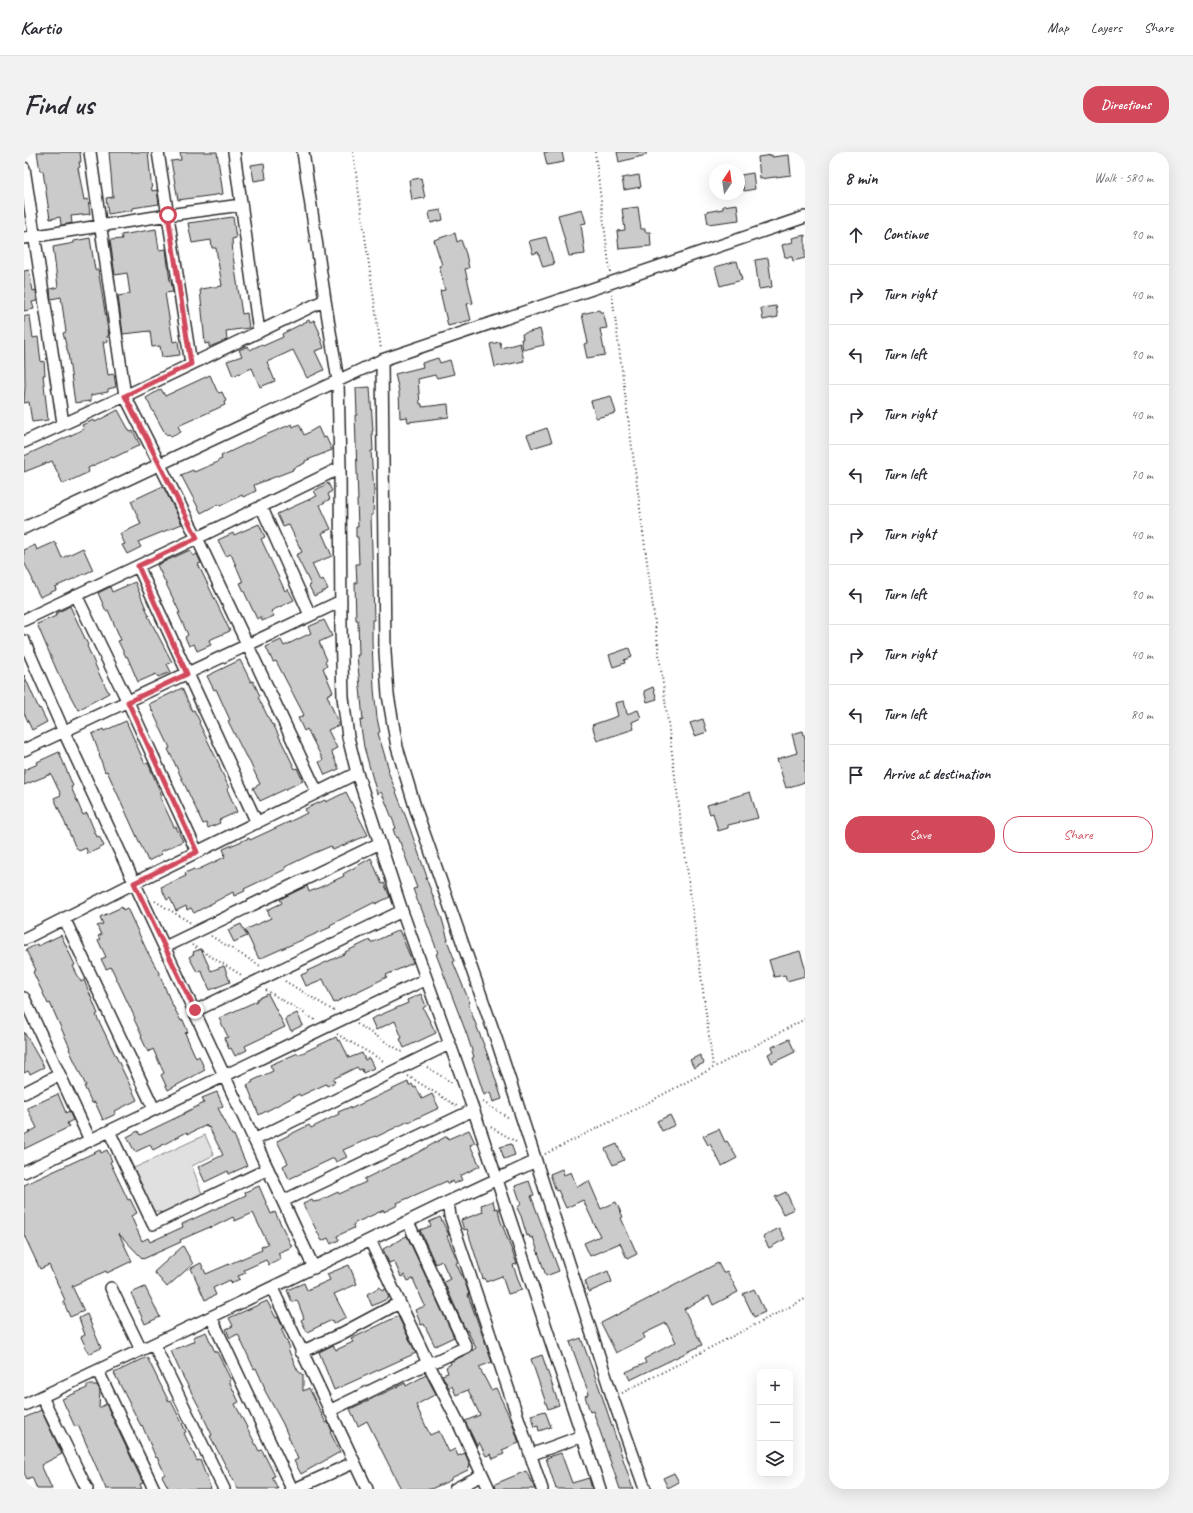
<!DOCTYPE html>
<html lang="en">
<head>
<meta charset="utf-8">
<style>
	:root { --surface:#fff; --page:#f2f2f3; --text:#2b2b33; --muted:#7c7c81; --line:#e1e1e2; --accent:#d1495b }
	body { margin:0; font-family:Caveat,sans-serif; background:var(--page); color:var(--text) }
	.controls { position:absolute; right:12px; bottom:12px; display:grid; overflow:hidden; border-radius:8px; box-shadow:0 4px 16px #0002 }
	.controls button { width:36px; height:36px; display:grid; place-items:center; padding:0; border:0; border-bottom:1px solid var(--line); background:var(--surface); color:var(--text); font:20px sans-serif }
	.compass { position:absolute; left:685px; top:12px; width:36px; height:36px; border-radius:50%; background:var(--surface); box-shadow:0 4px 16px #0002; rotate:13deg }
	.stop { position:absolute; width:12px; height:12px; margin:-9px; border:3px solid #d1495b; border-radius:50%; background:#fff }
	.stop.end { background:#d1495b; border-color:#fff; box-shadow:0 1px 4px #0008 }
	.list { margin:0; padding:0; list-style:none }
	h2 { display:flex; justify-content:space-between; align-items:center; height:52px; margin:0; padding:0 16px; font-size:17px }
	h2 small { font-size:13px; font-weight:400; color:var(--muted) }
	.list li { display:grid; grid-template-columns:26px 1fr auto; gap:12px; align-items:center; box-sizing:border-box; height:60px; padding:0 16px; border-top:1px solid var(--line) }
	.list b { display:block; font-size:15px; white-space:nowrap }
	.list em { font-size:13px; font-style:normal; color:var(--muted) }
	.actions { display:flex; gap:8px; padding:12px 16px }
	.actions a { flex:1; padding:9px 0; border:1px solid var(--accent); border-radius:16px; text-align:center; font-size:14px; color:var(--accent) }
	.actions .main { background:var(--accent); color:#fff }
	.icon { flex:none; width:22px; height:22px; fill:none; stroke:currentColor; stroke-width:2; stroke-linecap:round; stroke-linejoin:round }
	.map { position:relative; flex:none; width:781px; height:1337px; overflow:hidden; border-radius:16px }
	header { display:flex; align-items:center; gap:24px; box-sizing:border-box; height:56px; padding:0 20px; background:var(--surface); border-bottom:1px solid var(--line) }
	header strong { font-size:19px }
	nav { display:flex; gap:22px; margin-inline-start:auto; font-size:14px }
	.intro { display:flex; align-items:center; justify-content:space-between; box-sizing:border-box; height:96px; padding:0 24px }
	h1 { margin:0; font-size:28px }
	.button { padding:10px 18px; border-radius:16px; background:var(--accent); color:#fff; font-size:14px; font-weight:700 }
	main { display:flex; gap:24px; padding:0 24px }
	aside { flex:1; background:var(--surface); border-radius:16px; box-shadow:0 4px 16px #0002 }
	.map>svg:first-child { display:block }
</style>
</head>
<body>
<header>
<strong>Kartio</strong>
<nav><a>Map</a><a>Layers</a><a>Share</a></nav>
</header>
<div class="intro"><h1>Find us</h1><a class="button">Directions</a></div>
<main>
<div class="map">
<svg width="781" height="1337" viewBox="0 0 781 1337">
	<rect width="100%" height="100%" fill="#fff"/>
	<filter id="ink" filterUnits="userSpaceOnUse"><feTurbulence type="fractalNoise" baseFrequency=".025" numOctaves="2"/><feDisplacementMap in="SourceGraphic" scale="8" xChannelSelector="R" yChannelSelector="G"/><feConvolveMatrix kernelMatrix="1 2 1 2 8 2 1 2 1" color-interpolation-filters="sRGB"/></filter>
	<g filter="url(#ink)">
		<path fill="#e0e0e0" stroke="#868686" d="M181,983L190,1003L168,1014L178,1042L140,1061L128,1058L110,1016Z"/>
		<path fill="#cbcbcb" stroke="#2b2b2b" d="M13,0H56L57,10H55L56,15L54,16L60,48L64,47L66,62L47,64L48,71L39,73H37L36,65L26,67L19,19H16Z
			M85,0H124L128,39L133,38L135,52L108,56V58L84,62L82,46L89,45Z
			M156,0H193L199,42L154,48L147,9L157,8Z
			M520,0H538L540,10L523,13Z
			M593,0H622V3L595,10Z
			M748,3V5L765,3L767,23L736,27L734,5Z
			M240,11L242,27L230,29L227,13Z
			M729,21L731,37L720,39L717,23Z
			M615,23L617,35L600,38L598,26Z
			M397,26L401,46L388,48L385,28Z
			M713,52L715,68L684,72L682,60L699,57V54Z
			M614,55L617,77H621V80H626L627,94L595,97L593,79L601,78L598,57Z
			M558,57L562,71L557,72L561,102L545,104L534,63Z
			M417,58L419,68L407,71L405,60Z
			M209,65L212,86L208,87L209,104L218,162L223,161L225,176L202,179L203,188L185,195V191L181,192L176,137L198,134L192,96H188L187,88L168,91L164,71Z
			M132,77L135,98L142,97L146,130L147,129L149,140L141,141L149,190L154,189L156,203L138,205L136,194L128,195L126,179L99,182L94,144L106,142L103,121L91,123L86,88L98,87L97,83Z
			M431,81L433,90L437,88L442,102L445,116L441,117L449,151L443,152L447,168L424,174L416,139L421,138L415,114L418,113L410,88Z
			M781,83V106L769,109L768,105H761L758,93L769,90L768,86Z
			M522,85L530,112L519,115L514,100L509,102L505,89Z
			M66,86L71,118L74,117L85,184H83L84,190H79L84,223L90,222L92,235L84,237V240L67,243V249L51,251L44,201L39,181L42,180L37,145L27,147L26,137L34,135L29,95L50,91V89Z
			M744,106L748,135L735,137L731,108Z
			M713,109L718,128L696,134L691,115Z
			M5,118L9,139L12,138L13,149L8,150L10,157L0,159V119Z
			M752,154L754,165L739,168L737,156Z
			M575,158L576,160H579L583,176L576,177L581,203L563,206L560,192L564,191L558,162Z
			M0,164H6L9,186L14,185L17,210L20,209L21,223H19L24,268L8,270L5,250L0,251L1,234Z
			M285,168L286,170L290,168L296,181H295L300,196L291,199L300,218L283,226L269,198L243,210L251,229L236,235L228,216L209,224L203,209L218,204L215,198L224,194L226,198L238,192L239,194L259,185L258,182Z
			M516,177L520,193L499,198L497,187H499L498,182Z
			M476,190L477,196L496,191L500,209L471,215L466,192Z
			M414,206L416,211L426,208L430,222L413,226L411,223L394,227L396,252H398V255L424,252L425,265L384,270L383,265L376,266L375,239L371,222L399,215L398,211Z
			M186,223L193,239L195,241L198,240L202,249L200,250L201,253L154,274L157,280L147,285L145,282L142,283L122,246L137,237L141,244Z
			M346,235L349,279H348L349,299H347L350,339L349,363H347L350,468H348V489L350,537L353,566L356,580L354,581L365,618L364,619L383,668L403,725L402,726L418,767L424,788H423L431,809L429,810L441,839L446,851L444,852L463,901L478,947L469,950L466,940L460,943L448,906L450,905L443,883L412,802L414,801L396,753H395L389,737L393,736L376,690H375L373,685L372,686L369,677L372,676L360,646L357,640L353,642L340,595L336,569L339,568L333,503H335L334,468H332L331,431H333L332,412H335L334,385H332V375H334L333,348H334L331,263H333L332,236Z
			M587,244L592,261L572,266L567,249Z
			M94,258L106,280L109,279L116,293L89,306L88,305L64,316L65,320L39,332L28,309L0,320V304L24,293V294L60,277L58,273L70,268L71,270Z
			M268,272L269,275L275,272L280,283L294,275L299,286L302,285L308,298L281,309V311L268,317L269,318L230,333L232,339L219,345L218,343L196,354L194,352L177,361L157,323L169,318L170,320L194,310L193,309L198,307L197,304L239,284Z
			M523,276L528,290L508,296L503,283Z
			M304,331L308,339L304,342L306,347L296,353L307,377L298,381L308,404L288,412L296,429L299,427L304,437L290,444L285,434L287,433L272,403L278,400L265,373L259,375L253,362L293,344L290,339Z
			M139,334L158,372L114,390L117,395L103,402L98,393L101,392L96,382L117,372L107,349Z
			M235,372L241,385L237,387L261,439L264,437L270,448L247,459L250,464L238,469L237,465L233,467L216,431L219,430L207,402L202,404L194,388L209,381L210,383Z
			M31,390L38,406L59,396L69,418L31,435L32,438L16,445L8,429L9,428L0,410V398L11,393L13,398Z
			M166,398L169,404L173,402L177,411L174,412L206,479L185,488L187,493L173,499L170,492L165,494L161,485L164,483L154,461H156L133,413Z
			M111,430L125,464H124L148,510L143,512L147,520L134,525L132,522L114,530L103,504L102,505L94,489L97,488L84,458L82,459L74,441L86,435L88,440Z
			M46,454L64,493L63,494L77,526L85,541L54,558L33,519L13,472L32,464L31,462Z
			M300,468L308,484L295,490L303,508L301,510L303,514L299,516L309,540L303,543L315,573L304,578L313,596L307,599L315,617L301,623L295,610L299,608L283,577L280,579L274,566L280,563L252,509L249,510L242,495L257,488L260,494L287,481L284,475Z
			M605,496L608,505L600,508L601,511L589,515L585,503Z
			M216,508L227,530L229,529L236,544L234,545L248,573L249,572L271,617L273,616L279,629L236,649L229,636L236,632L223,604L222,605L204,569L206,568L192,537L190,538L183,524Z
			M0,523L15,557L16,556L23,570L8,578L0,561Z
			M629,535L633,547L623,550L620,539Z
			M158,536L168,559L170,558L176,570L175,571L196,614H195L205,636L203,637L213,660L195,668L196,671L184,676L182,671L179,672L144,597L146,596L125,552Z
			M600,549L603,562L614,558L617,566L608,570L610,577L573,589L568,573L594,564L591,551Z
			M679,567L683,580L671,584L666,571Z
			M102,569L121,612L124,611L138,644L136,645L150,675H152L159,689L136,700L138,702L124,709L83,619L81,620L75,603H76L68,582L79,577L80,579Z
			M779,579L781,587V630L762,636L753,607L773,601L768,582Z
			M35,600L49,634L47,635L59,663L63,661L73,685L75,684L80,694L64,702L62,696L55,699L51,694L30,646L37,643L27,622L0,633V618L14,612L13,610Z
			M322,640L344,683L309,698L307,694L288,702L261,715L262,717L220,737L221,739L210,744L209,740L170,761L167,756L163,758L162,754L152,759L146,746L143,748L137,735L162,724L161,721L170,717L171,719L201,705L200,703L201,702L199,697L225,686L226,688L267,669L283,661L281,657L301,648L302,650Z
			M726,640L734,666L704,673V676L694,679L689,661L686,662L683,653Z
			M347,706L358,732L360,731L366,745L351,752V750L306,773L307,775L235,807L221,778L247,766L243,758L258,751L256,747L283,734L285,740L301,733L320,724L319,722Z
			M98,755L99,758L103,756L123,799L135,821L146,848L157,869L159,868L164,880L161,881L172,906L175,904L181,918L144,938L137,923L140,921L129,897L124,900L117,885L118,884L110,867L111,866L87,815L82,817L77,807L82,805L74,788L76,787L74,784L77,783L73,774L79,772L76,765Z
			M217,772L223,784L210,790L204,778Z
			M375,778L389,811L362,823L363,825L310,851L299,827L282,834L277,823L284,820L283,819L322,801L321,800L346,788L347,790H349Z
			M37,783L51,813L49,814L57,830L60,828L65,840L74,862L72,863L113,948L91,959L92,962L79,968L71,950L68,951L60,934H62L45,897L46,896L26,851L24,852L9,820L12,818L2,798L13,792L14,794Z
			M177,797L187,819L200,814L206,830L186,838L177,818L173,820L165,805L170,802L169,800Z
			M776,799L781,816V824L763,829L761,823L750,825L745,808Z
			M244,842L261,875L221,894L223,898L211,904L207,896L205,897L200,886L204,885L195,866L233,849V847Z
			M397,842L402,854L399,856L412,881L380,896L376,887L378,886L371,869L352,878L347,867L384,851L383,848Z
			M273,861L279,873L267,879L261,867Z
			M0,880L20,915L6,922L4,919L0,921Z
			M312,885L314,889L316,888L325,906L338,901L341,908L345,906L350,916L339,921L338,917L335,918L333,915L309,927L311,930L303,934L302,932L276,944L275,942L235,963L223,933L229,930L228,929L249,919L246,913L274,901V903Z
			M765,887L771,900L748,911L744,902L750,899L748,895Z
			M676,903L680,911L670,916L666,908Z
			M384,930L385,934L388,932L390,936L392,935L398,947L408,942L415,956L385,970V969L352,985L351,984L319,998L323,1005L312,1010L310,1006L265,1027L259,1014L264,1011L253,989L285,973L287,976L315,962L314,960L326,955V957Z
			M193,940L199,954L194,956L208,983H210L223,1014L205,1022L204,1019L181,1030L174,1015L199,1003L185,975L184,976L183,973L164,982L163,980L129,998L126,993L111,1000L103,985L114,979L116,983L160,962V961L180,951L178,946Z
			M34,942L42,961L45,959L49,968L43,971L45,975L0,997V983L13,976L3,956Z
			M646,963L651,973L638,979L633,969Z
			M695,977L701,990L703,989L713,1006L698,1014L686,992L684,993L679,984Z
			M445,978L451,991L446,993L456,1014L436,1024L438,1028L430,1032L429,1029L424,1032L423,1029L373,1051L374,1053L360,1060V1058L331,1071L329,1073L330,1076L313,1084L315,1088L307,1092L304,1086L298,1089L279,1052L288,1048L289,1050L295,1049L314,1040L315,1042L342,1030L340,1027L393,1001L423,984L424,987Z
			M487,992L491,1003L480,1007L476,995Z
			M593,992L600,1008L589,1013L581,997Z
			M76,998L77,1001L83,998L88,1009L86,1010L104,1048L106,1047L113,1061L107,1064L118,1089L124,1086L126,1090L159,1075L158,1072L222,1043L221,1040L235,1034L247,1062L251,1060L268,1095L254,1101L257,1107L245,1113L242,1108L220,1118L222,1121L214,1124L216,1127L207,1131L206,1128L189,1136L192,1143L181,1148L167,1116L177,1111L182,1122L238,1098L237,1095L244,1092L229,1061L211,1069L209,1065L187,1076L186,1075L156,1088L157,1090L119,1107L95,1082L108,1109L83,1121L82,1119L48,1134L60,1159L46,1165L39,1149L41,1148L25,1113L16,1117L0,1083V1033Z
			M538,1017L540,1023L547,1020L553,1035L565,1029L577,1057L592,1050L599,1065L597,1066L613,1102L603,1107L596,1091L566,1104L560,1091L576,1084L559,1048L542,1056L534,1038L532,1039L526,1022Z
			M505,1029L510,1043L507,1044L535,1119L522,1124L509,1085L506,1086L505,1083L503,1084L497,1064L493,1056L497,1052L491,1034Z
			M762,1040L770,1057L759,1062L751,1045Z
			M469,1049L471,1057L474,1056L476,1067L493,1112L489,1113L498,1138L484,1142L478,1124L462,1130L461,1126L459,1127L443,1077L440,1078L437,1068L459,1060L457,1053Z
			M416,1065L425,1083L423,1084L434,1110L432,1111L442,1133L445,1142L444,1143L468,1210L455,1215L467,1238L472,1236L488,1270L495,1291L478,1298L480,1302L469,1307L467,1302L462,1304L455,1290L453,1294L441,1269L456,1263L444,1238L432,1243L428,1234L425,1236L418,1223L424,1221L422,1215L427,1212L426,1210L445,1201L452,1196L443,1178L442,1179L420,1130L426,1127L418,1109L411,1112L396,1078L407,1074L405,1070Z
			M755,1076L761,1087L745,1096L739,1085Z
			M383,1084L430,1185L411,1194L400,1172L397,1173L391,1158L401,1154L389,1127L384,1129L381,1123L377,1125L370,1109L365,1111L359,1097L378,1087V1086Z
			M159,1094L169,1112L143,1135L130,1120Z
			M694,1111L699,1121L703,1119L714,1140L689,1153L685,1144L660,1157L678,1193L606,1228L602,1220L622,1211L620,1207L652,1190L642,1171L619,1182L621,1186L592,1201L577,1171Z
			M325,1113L333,1132L310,1142L322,1165L309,1172L308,1168L283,1180L277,1168L280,1166L273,1148L268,1150L263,1138L280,1131L283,1138L306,1128L303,1122Z
			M584,1119L588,1130L565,1140L561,1129Z
			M121,1135L136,1165L121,1172L107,1141Z
			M356,1135L358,1139L361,1137L365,1146L348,1154L343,1142Z
			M730,1137L741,1160L730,1165L719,1142Z
			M243,1149L252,1166L254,1165L259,1176L257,1177L266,1196L264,1197L274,1219L279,1223V1239L285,1236L302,1271L304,1270L308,1279L306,1280L316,1300L277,1322L270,1309L274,1307L259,1272L240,1237L241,1236L232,1216L230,1217L214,1182L206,1186L202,1177L209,1174L205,1166Z
			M63,1162L77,1196L65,1202L57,1185L61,1183L55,1166Z
			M374,1164L392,1201L310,1238L295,1200L309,1193L312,1198L329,1190L327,1187Z
			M182,1180L191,1200H193L207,1228L205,1229L215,1250L211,1252L235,1299L238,1298L251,1324L248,1325L254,1337H214L186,1284L188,1283L179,1264H180L155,1217L147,1199L171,1189L169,1185Z
			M557,1186L575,1235L609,1337H596L569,1259L566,1260L561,1244L565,1242L546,1190Z
			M518,1203L535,1253L524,1257L507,1207Z
			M123,1205L145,1250L147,1249L157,1269L162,1280L160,1281L173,1309L176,1308L187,1337H145L138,1324L141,1322L133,1305L132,1306L118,1273L117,1274L90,1221Z
			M402,1223L412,1242L392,1253L406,1283L415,1279L425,1300L431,1297L434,1304L441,1301L446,1313L444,1318L427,1326V1328L407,1337H377L343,1269L334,1274L326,1257L381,1231L382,1234Z
			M63,1233H73L76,1238L75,1256L82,1252L119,1331L116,1332L118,1337H82L54,1273L51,1275L38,1247L63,1236Z
			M17,1258L38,1302L17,1313L28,1337H13L8,1325L3,1327L0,1321V1266Z
			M521,1259L527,1275L515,1279L514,1274L511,1275L507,1263Z
			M537,1301L548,1331L565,1326L568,1337H532L522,1306Z
			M502,1319L511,1337H472L471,1332Z
			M650,1321L655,1330L644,1336L639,1326Z"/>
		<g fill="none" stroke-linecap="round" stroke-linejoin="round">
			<g stroke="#2b2b2b" stroke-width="14">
				<path id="minor" d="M66,0L101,244L173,386L293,640
					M134,0L167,212
					M210,0L235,180
					M279,0L301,148
					M0,16L39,271
					M0,86L144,63L217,53
					M358,208L361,500L364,543L373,595L392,658L474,892L589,1247L621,1337
					M0,290L101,244L301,148L314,229L316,316L317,477L319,545L324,585L333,621L110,731L0,787
					M237,354L286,463
					M0,376L358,208L781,65
					M114,414L233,671
					M52,443L104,550L173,700
					M0,468L173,386L316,316
					M0,489L40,580L290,1116
					M0,598L317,449
					M333,621L378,759L452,965L576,1337
					M40,766L130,957
					M141,795L356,691
					M0,846L66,988
					M171,859L378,759
					M0,941L35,923
					M85,979L129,1072L244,1017
					M230,988L425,892
					M0,1020L402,827
					M259,1049L449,958
					M424,1050L426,1064L518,1337
					M346,1088L404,1211L433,1268L465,1337
					M87,1136L117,1198
					M248,1136L343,1337
					M187,1165L268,1337
					M130,1193L200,1337
					M277,1200L315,1183L375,1151
					M74,1219L130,1337
					M18,1245L63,1337
					M0,1253L187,1165L424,1050L512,1009
					M305,1259L404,1211L412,1209L442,1195L384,1070
					M506,1303L558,1284
					M271,1337L329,1311
					M431,1337L458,1323"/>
			</g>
			<path stroke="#2b2b2b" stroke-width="2" stroke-dasharray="1 3" stroke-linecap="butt" d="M329,0L357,197
				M571,0L586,120
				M588,142L689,915
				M131,749L167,771
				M187,784L238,815
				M168,793L219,824
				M261,829L310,859
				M242,838L291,868
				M333,872L380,901
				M313,882L361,910
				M403,915L428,931
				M384,924L433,954
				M459,950L485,966
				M467,975L494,991
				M521,1002L606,960L781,867
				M598,1241L781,1147"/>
			<use href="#minor" stroke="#fff" stroke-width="11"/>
		</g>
	</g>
	<g fill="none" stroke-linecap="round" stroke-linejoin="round" filter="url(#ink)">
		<path stroke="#d1495b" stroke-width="5" d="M144,63L167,212L101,244L173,386L114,414L163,522L104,550L173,700L110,731L171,858"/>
	</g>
</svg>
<div class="controls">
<button>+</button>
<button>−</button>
<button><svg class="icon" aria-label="layers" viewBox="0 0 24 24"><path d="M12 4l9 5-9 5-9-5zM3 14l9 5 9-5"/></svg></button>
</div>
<svg class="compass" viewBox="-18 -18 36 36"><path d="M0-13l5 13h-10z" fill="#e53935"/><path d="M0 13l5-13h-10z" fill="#7c7c81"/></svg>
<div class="stop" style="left:144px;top:63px"></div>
<div class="stop end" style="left:171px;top:858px"></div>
</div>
<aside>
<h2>8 min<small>Walk · 580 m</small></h2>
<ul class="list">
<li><svg class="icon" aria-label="ahead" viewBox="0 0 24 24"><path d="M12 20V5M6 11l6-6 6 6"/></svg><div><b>Continue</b></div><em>90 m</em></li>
<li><svg class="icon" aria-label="right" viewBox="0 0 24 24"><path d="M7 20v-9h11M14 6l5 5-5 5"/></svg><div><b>Turn right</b></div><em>40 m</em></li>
<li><svg class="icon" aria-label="left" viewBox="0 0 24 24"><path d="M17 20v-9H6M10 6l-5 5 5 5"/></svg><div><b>Turn left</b></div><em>90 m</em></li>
<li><svg class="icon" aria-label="right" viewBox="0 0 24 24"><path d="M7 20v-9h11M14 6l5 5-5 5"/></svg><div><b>Turn right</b></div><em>40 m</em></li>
<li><svg class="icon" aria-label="left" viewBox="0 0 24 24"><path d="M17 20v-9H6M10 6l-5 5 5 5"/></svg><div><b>Turn left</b></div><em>70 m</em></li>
<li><svg class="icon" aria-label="right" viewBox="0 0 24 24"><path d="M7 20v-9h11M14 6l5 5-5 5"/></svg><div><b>Turn right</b></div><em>40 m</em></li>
<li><svg class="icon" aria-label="left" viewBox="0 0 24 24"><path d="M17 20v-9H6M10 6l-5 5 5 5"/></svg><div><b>Turn left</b></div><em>90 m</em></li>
<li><svg class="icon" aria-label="right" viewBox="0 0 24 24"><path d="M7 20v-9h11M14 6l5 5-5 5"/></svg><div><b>Turn right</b></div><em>40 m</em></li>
<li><svg class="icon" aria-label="left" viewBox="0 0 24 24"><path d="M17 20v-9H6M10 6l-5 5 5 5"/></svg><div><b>Turn left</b></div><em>80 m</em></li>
<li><svg class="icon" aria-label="arrive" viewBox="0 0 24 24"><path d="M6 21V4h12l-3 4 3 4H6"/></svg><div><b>Arrive at destination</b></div></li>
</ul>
<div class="actions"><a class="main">Save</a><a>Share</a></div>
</aside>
</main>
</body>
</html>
